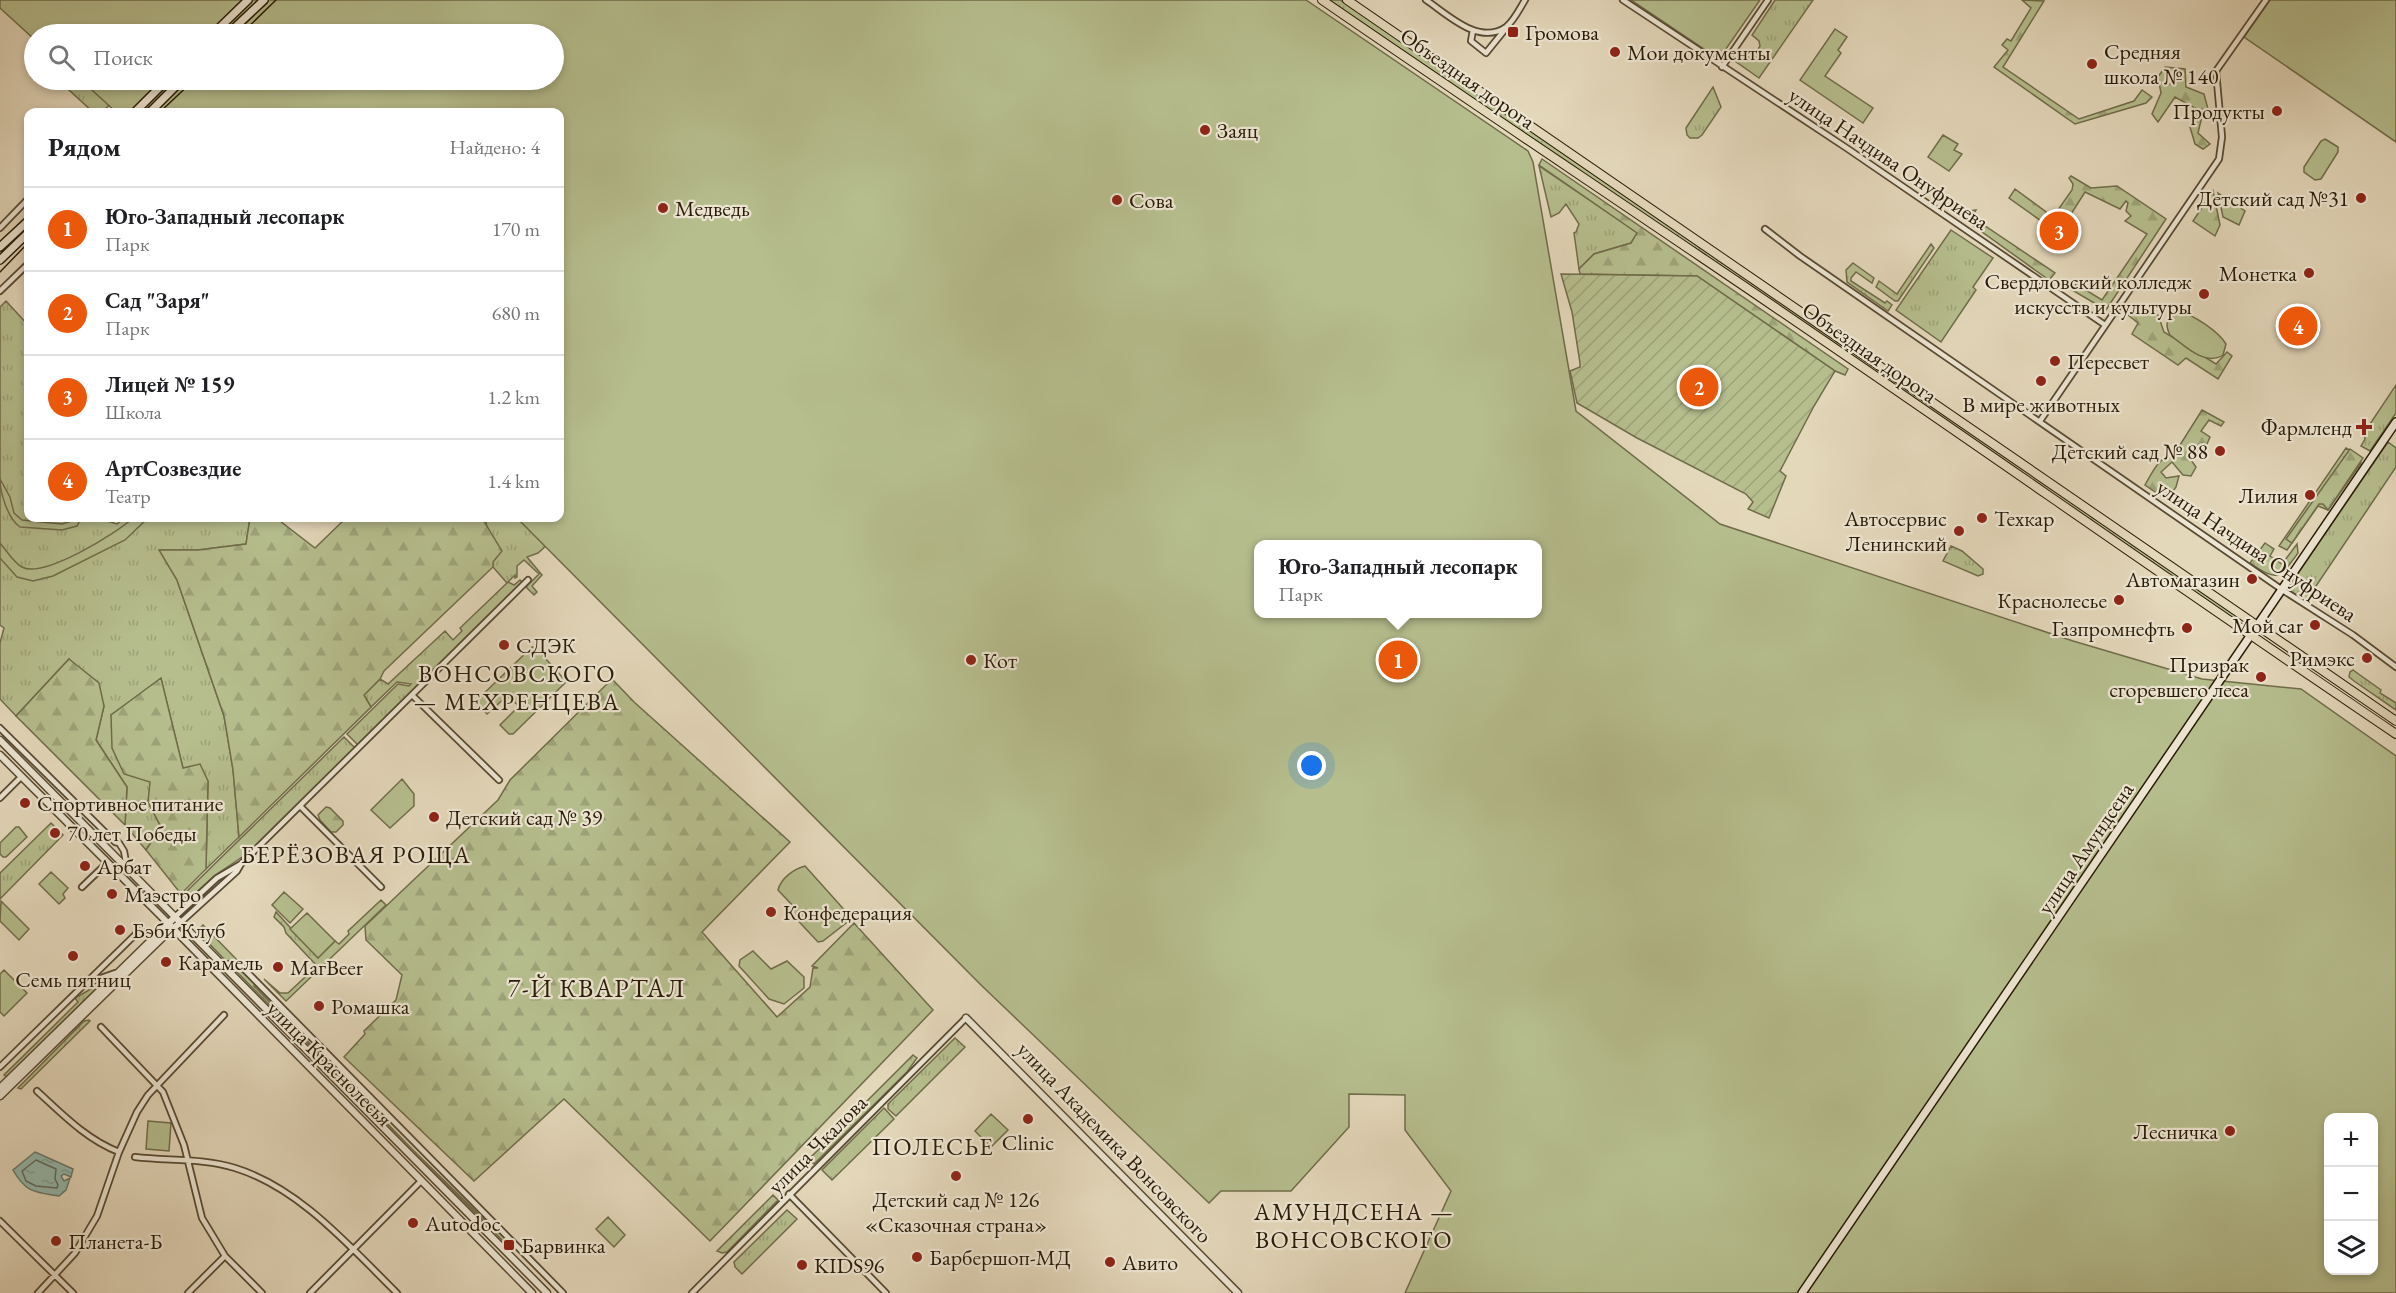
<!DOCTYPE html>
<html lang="ru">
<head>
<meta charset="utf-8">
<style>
	:root { --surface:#fff; --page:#f2f2f2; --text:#202124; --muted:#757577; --line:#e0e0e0; --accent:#ea580c }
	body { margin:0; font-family:"EB Garamond",serif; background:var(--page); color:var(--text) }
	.controls { position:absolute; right:18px; bottom:18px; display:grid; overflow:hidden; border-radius:12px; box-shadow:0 3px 9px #0003 }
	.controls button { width:54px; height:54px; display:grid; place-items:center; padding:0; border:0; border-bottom:2px solid var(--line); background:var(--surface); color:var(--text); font:30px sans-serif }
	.you { position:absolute; left:1312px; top:766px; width:21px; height:21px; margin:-15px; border:4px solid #fff; border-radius:50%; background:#1a73e8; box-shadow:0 0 0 9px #1a73e833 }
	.badge { display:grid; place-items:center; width:39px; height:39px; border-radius:50%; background:var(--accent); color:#fff; font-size:20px; font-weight:700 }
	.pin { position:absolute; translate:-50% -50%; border:3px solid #fff; box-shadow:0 2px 6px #0006 }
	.popup { position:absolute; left:1254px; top:540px; width:288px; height:78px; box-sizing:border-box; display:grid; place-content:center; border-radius:12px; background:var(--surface); filter:drop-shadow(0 2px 4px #0005); font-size:20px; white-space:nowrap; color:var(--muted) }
	.popup b { font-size:22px; color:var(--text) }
	.popup::after { content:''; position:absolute; left:50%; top:100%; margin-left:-12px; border:12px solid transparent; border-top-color:var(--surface) }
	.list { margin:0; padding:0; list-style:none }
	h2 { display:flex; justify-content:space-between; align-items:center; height:78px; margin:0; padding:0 24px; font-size:26px }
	h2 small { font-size:20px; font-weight:400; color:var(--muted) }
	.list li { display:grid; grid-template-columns:39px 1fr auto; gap:18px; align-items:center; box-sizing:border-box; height:84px; padding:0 24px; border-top:2px solid var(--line) }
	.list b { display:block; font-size:22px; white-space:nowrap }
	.list p { margin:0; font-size:20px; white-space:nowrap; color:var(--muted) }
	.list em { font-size:20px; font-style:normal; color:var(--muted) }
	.icon { flex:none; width:33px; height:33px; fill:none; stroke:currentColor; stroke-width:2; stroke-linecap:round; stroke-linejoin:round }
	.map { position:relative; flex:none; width:2396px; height:1293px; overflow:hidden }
	.search { position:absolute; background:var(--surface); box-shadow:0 3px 9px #0003; left:24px; top:24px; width:540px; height:66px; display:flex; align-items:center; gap:15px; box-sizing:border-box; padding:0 21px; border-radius:33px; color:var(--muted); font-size:22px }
	.panel { position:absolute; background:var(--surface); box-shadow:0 3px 9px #0003; left:24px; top:108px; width:540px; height:414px; border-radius:12px }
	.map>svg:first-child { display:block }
</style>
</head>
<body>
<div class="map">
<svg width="2396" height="1293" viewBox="0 0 2396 1293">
	<defs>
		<pattern id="grass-tufts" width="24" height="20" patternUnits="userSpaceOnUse" patternTransform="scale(1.5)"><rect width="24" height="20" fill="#b6be8e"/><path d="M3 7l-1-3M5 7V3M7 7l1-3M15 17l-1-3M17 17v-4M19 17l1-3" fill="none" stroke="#9da379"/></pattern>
		<pattern id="forest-firs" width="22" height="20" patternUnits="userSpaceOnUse" patternTransform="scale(1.5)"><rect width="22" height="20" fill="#b6be8e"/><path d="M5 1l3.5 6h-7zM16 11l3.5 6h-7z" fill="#9da379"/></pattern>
		<pattern id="garden-furrows" width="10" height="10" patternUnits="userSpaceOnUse" patternTransform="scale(1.5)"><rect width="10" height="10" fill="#b6be8e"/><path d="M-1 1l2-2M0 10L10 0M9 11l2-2" fill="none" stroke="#9da379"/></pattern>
		<pattern id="water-ripples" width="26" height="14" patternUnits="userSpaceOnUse" patternTransform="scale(1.5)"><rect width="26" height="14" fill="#95bab0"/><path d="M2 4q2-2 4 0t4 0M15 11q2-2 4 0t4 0" fill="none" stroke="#819f96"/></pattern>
	</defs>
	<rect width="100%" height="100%" fill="#e4d8bb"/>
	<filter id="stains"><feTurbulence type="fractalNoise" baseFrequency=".00333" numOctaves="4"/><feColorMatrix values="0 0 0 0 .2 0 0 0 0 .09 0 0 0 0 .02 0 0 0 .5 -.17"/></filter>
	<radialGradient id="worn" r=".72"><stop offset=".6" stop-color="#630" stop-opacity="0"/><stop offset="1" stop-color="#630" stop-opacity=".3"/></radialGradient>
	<path fill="url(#grass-tufts)" stroke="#706c4a" stroke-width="1.5" d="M1329,0H1340L2240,618L2237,621Z
		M1775,0H1813L1759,78L1735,61L1741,52L1750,58L1754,56L1760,46L1759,41L1752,35Z
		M58,80H135L103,111L93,112Z
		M1713,87L1721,107L1702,135L1698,138H1690L1687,135L1686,128Z
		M1539,166L1638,233L1631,243L1594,254L1579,269L1574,233L1576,232L1579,224L1566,204L1559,213L1551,217Z
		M1951,230L1993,258L1973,287L1976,290L1941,342L1896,310Z
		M1931,244L1934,248L1898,301H1895L1876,287L1879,281L1897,294Z
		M1853,263L1874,278L1872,283L1856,272L1851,278V281L1885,303L1887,301L1892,305L1888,311L1847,282L1846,270Z
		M6,301L28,325V518H97L117,524L124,518H250L246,544L198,550H160L177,580L224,716L233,769L239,837L206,869L208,781L183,768L161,679L111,715L151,782L148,802L161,827L146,850L125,825L127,787L96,740L104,706L69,659L16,716L0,699V643L4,628L0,625V307Z
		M2396,385V413L2370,451L2361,446L2365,439L2364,433Z
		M2388,442L2396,448V467L2306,601L2287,589Z
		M2346,448L2360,457L2361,463L2328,510L2318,506L2287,550L2279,546Z
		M482,518H522L547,545L538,553L527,557L542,575L532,586L537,592L534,595L526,587L539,574L524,560L517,566V577L515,578V575L508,582L514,585L520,580L522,582L358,745L347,734L398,684L409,686L411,684L397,682L371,707L364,695L380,679L388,684L445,631L453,640L462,631L460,628L507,583L493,567L486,522Z
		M2265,543L2274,549L2270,556L2282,564L2297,544L2298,553C2279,579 2278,582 2250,563Z
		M1951,546L1962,551L1983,569V574L1978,576L1943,561Z
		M2353,670L2381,690L2380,693L2396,703V710L2354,681L2349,677L2350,672Z
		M344,737L355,748L251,851L214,876L188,900L183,895Z
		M51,823L63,835L0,899V873Z
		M381,900L386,905L286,1001L264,979L280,993H288L317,966L286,933L284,927L274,917L276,912L318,958L335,941L339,944L349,934L348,931Z
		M203,925L240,963V964L226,961L197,931Z
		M233,965L239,967L255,983L254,986L412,1149L496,1231H500L506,1237L503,1241L231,966Z
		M103,982L7,1077L4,1075L78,1002L75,998Z
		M89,1020L90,1021L21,1089L18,1088L84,1021Z
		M955,1038L965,1047L896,1116L888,1109V1104Z
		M913,1055L917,1058L907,1072L814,1164L809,1159Z
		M884,1108L894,1119L832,1180L822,1170Z
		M773,1195L778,1200L727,1252L722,1253L717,1251Z
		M787,1210L797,1219L742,1274L735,1267L734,1262Z"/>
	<path fill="url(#forest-firs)" stroke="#706c4a" stroke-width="1.5" d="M2022,0L2044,1L2003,67L2079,119L2134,101L2142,90L2152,97L2146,103L2075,124L1994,67L2008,50L2002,45L2007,39L2011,41L2031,8Z
		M2165,67L2185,69L2186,87L2204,94L2208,109L2202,116L2198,133L2210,144L2203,149L2195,144L2190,127L2197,109L2175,97L2158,122L2152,114L2161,93L2158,77Z
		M1542,159L1848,369L1845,375L1835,371L1697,276L1580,274L1579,269L1594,254L1631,243L1637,233L1539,165Z
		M2071,176L2091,188L2117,186L2166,219L2106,310L2072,290L2076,284L2102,300L2147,234L2125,221L2131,216L2126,211L2128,203L2126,201L2120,209L2085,192L2054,241L2043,234L2048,226L2009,198L2015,189L2053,217L2072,190L2073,184L2069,178Z
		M2213,191L2220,225L2215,236L2193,221Z
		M2218,193L2245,211L2239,225L2223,217Z
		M1976,210L1972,217L2055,273L2049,280L1964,219L1969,211Z
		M2135,308L2158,315L2164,332L2216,364L2227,352L2232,356L2218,379L2186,358L2178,365L2132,334L2138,323L2128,315Z
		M2202,410L2224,422L2221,426L2209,420L2201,431L2210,437L2206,446L2202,443L2191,460L2196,467L2191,476L2183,475L2172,462L2161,472L2166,478L2179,476L2176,487L2167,500L2145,485C2153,471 2159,457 2175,453Z
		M2350,449L2363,458L2328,510L2323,504H2319L2292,543L2286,539Z
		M250,518H276L315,548L346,518H482L502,551L493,562V567L384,671L380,679L364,695L371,707L239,837L233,770L224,716L177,580L159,550H198L246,544Z
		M69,659L99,683L104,706L96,740L127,787L125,825L16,716Z
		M161,678L183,768L200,764L208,781L206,869L181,894L146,850L161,827L148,802L150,782L124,774L112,748L111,715Z
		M612,679L634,702L790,842L702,932L777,1017L810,987L813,968H818L812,966L854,923L933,1010L710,1241L564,1099L474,1181L344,1057L365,1034L364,1031L396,1000L402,975L366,940L365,926L498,800L510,780Z
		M326,807L330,808L343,821V825L336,832H331L320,820L318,815Z"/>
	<path fill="#b6be8e" stroke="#706c4a" stroke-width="1.5" fill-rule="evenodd" d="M0,0H1306L1528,151L1533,162L1576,411L1720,524L2073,641L2202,679L2301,689L2396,756V1293H1405L1451,1191L1405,1130V1095L1349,1094V1127L1291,1191H1221L1209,1203L981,985L517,518H560V112H116L81,80H554V34H34V39L0,8ZM1258,544H1538V614H1258ZM2328,1118H2374V1270H2328Z
		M1631,0H1760L1721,56L1716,57Z
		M2270,0H2396V142L2244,37Z
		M1835,29L1847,37L1838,50L1841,53L1825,76L1873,108L1863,123L1800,80Z
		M1943,135L1958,144L1954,150L1962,154L1949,171L1928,157Z
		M2325,139L2338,147V152L2321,179L2315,180L2304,172V167L2321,141Z
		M2178,311C2194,315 2218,331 2226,344L2223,355C2205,367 2184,345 2170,335C2166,327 2166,322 2170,315Z
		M0,479L10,497L14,513L22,520L62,524L72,521L73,518H81L77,526L62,530L20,527C8,519 0,493 0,479Z
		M133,518H148L125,540L53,576L33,581L17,577L0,558V543C6,550 14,563 22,567C43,579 117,533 133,518Z
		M532,647L536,648L564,679L565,683L513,734H509L500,725L519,706L507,696L487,714L478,704V699Z
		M402,779L414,794V806L390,828L371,810Z
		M16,827H19L27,837L6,857H3L0,854V843Z
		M805,866L848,914L846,923L823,941L818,942L790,912L793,906L778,890C781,878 794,869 805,866Z
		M51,872L68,888L63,894L65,898L59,904L39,884Z
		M284,892L303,909L290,923L272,905Z
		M1,901L29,929L19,940L0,921Z
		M307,913L335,941L318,958L290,929Z
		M753,951L771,969L787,961L804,977V988L784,1004L769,999L739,966L740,960Z
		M4,970L27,993L4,1016L0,1012V974Z
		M991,1114L1008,1130L991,1147L975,1131Z
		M148,1121L171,1123L169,1151L146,1149Z
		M608,1217L625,1235L614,1247L596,1229Z"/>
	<path fill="url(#garden-furrows)" stroke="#706c4a" stroke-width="1.5" d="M1561,274L1697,276L1835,371L1814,406L1780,471L1786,476L1769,518L1748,509L1753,502L1746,494L1637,438L1577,403L1570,371L1580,367V363L1572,312Z"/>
	<path fill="url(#water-ripples)" stroke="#6a7a6c" stroke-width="1.5" d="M35,1152L73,1169L71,1177L64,1174L61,1176L64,1181L70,1178L66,1190L59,1196C35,1192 26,1193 13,1170Z"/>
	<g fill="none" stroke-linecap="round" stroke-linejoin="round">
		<path stroke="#606a5c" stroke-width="1.5" d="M36,1160L56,1169L55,1179L58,1185L57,1188L36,1186L26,1181L22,1171Z"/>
		<g stroke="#584a34" stroke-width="8">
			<path id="minor" d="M1426,0C1447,14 1479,46 1506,27C1514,21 1520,8 1525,0
				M1623,0L1848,149L2105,325
				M1473,30L1471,41L1486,53L1507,27
				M1722,67L1768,0
				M0,228L28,199
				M1765,229L1800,256L2281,589L2353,635L2396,667
				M0,291L28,264
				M2040,421L2219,159L2222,137L2216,71L2266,0
				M413,696L499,780
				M0,728L115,842L119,843L124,851L127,868
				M0,798L21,777
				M301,807L381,887
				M82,887L107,863
				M176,916L217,878L241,864
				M181,922L237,871L241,864L528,580
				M223,965L234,963L241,966L563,1293
				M87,983L115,973
				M101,1027L163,1092L184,1145L202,1218L225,1256L262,1293
				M0,1067L138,932L142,931
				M37,1091C61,1113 87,1140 119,1152
				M135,1157C168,1161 204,1158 235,1168C300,1188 350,1247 397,1293
				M789,1194L886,1293
				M0,1221L73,1293
				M38,1293L75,1253L97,1216L119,1152L137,1112L148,1095L224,1015
				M188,1293L225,1256
				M310,1293L421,1181
				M692,1293L966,1018"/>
		</g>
		<g stroke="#584a34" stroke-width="9">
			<path id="tertiary" d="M0,740L547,1293
				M0,755L158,913L532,1293
				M966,1018L1238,1293
				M0,1088L176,916
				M0,1096L166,934L181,922"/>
		</g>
		<g stroke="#2a1b07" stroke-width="10">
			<path id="secondary" d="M213,34L248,0
				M228,34L264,0
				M135,112L167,80
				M150,112L182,80
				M0,247L28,221
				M0,260L28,233
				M1802,1293L2396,422"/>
		</g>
		<g stroke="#2a1b07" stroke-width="10">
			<path id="primary" d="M1322,0C1448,87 1574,171 1701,257C1934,414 2163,577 2396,734
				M1347,0L2396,721"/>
		</g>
		<use href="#minor" stroke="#ede6d3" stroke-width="4.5"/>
		<use href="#tertiary" stroke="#ede6d3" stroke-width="6"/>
		<use href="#secondary" stroke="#ede6d3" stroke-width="7"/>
		<use href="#primary" stroke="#e4d8bb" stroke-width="8"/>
		<path stroke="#2a1b07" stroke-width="1.5" d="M241,34L276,0
			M160,112L194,80
			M0,272L28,243"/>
	</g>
	<g fill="#8f2418" stroke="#ede6d3" stroke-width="2">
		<rect x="1507" y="26" width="12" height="12" rx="3"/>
		<circle cx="1615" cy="52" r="6"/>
		<circle cx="2092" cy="64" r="6"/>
		<circle cx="2277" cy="111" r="6"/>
		<circle cx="1205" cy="130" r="6"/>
		<circle cx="2361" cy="198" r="6"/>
		<circle cx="1117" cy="200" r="6"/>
		<circle cx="663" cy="208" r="6"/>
		<circle cx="2309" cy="273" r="6"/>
		<circle cx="2204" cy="294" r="6"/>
		<circle cx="2055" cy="361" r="6"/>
		<circle cx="2041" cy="381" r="6"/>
		<path d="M2361 418h6v6h6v6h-6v6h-6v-6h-6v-6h6z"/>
		<circle cx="2220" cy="451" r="6"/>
		<circle cx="2310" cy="495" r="6"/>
		<circle cx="1982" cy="518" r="6"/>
		<circle cx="1959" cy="531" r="6"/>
		<circle cx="2252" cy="579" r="6"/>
		<circle cx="2119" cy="600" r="6"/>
		<circle cx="2315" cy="625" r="6"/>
		<circle cx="2187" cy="628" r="6"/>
		<circle cx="504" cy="645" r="6"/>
		<circle cx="2367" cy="658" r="6"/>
		<circle cx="971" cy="660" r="6"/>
		<circle cx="2261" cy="677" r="6"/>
		<circle cx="25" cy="803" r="6"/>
		<circle cx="434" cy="817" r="6"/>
		<circle cx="55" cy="833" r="6"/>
		<circle cx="85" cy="866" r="6"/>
		<circle cx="112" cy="894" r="6"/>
		<circle cx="771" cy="912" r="6"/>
		<circle cx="120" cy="930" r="6"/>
		<circle cx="73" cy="956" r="6"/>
		<circle cx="166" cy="962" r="6"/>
		<circle cx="278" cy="967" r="6"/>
		<circle cx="319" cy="1006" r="6"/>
		<circle cx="1028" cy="1119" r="6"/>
		<circle cx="2230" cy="1131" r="6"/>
		<circle cx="956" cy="1176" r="6"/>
		<circle cx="413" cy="1223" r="6"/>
		<circle cx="56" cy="1241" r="6"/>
		<rect x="503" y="1239" width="12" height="12" rx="3"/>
		<circle cx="917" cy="1257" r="6"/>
		<circle cx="1110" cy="1262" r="6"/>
		<circle cx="802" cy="1265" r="6"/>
	</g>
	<g text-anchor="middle" stroke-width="4.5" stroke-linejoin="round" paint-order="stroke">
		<g font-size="22" fill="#2a1b07" stroke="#ede6d3" text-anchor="start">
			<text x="1525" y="40">Громова</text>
			<text x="2104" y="59">Средняя<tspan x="2104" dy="25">школа № 140</tspan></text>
			<text x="1627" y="60">Мои документы</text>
			<text x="2265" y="119" text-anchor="end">Продукты</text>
			<text x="1217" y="138">Заяц</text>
			<text x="2349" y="206" text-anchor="end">Детский сад №31</text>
			<text x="1129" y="208">Сова</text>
			<text x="675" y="216">Медведь</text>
			<text x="2297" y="281" text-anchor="end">Монетка</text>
			<text x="2192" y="289" text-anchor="end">Свердловский колледж<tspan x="2192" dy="25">искусств и культуры</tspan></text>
			<text x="2067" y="369">Пересвет</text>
			<text x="2041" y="412" text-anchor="middle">В мире животных</text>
			<text x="2352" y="435" text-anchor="end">Фармленд</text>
			<text x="2208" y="459" text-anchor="end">Детский сад № 88</text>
			<text x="2298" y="503" text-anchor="end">Лилия</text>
			<text x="1947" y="526" text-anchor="end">Автосервис<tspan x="1947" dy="25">Ленинский</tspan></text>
			<text x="1994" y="526">Техкар</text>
			<text x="2240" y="587" text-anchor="end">Автомагазин</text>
			<text x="2107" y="608" text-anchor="end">Краснолесье</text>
			<text x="2303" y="633" text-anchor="end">Мой car</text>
			<text x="2175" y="636" text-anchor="end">Газпромнефть</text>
			<text x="516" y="653">СДЭК</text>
			<text x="2355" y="666" text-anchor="end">Римэкс</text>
			<text x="983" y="668">Кот</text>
			<text x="2249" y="672" text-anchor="end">Призрак<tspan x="2249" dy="25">сгоревшего леса</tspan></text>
			<text x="37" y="811">Спортивное питание</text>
			<text x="446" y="825">Детский сад № 39</text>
			<text x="67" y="841">70 лет Победы</text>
			<text x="97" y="874">Арбат</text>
			<text x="124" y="902">Маэстро</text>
			<text x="783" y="920">Конфедерация</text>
			<text x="132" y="938">Бэби Клуб</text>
			<text x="178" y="970">Карамель</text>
			<text x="290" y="975">МагBeer</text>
			<text x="73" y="987" text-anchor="middle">Семь пятниц</text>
			<text x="331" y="1014">Ромашка</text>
			<text x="2218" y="1139" text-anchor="end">Лесничка</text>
			<text x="1028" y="1150" text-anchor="middle">Clinic</text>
			<text x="956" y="1207" text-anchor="middle">Детский сад № 126<tspan x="956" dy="25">«Сказочная страна»</tspan></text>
			<text x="425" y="1231">Autodoc</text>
			<text x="68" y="1249">Планета-Б</text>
			<text x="521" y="1253">Барвинка</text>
			<text x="929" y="1265">Барбершоп-МД</text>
			<text x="1122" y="1270">Авито</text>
			<text x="814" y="1273">KIDS96</text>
		</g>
		<g font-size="22" fill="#2a1b07" stroke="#ede6d3">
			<text transform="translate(1468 78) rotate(35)" y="8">Объездная дорога</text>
			<text transform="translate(1889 158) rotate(34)" y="8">улица Начдива Онуфриева</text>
			<text transform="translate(1870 352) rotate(35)" y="8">Объездная дорога</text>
			<text transform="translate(2257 550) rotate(34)" y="8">улица Начдива Онуфриева</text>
			<text transform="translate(2085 848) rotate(-56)" y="8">улица Амундсена</text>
			<text transform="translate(330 1063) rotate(45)" y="8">улица Краснолесья</text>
			<text transform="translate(1115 1142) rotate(46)" y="8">улица Академика Вонсовского</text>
			<text transform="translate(817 1144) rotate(-45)" y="8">улица Чкалова</text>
		</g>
		<g font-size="24" letter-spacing="1.5" fill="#2a1b07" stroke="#ede6d3">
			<text x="517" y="682">ВОНСОВСКОГО<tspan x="517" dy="28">— МЕХРЕНЦЕВА</tspan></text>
			<text x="356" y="863">БЕРЁЗОВАЯ РОЩА</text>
			<text x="933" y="1155">ПОЛЕСЬЕ</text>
			<text x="1354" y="1220">АМУНДСЕНА —<tspan x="1354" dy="28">ВОНСОВСКОГО</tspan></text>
		</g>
		<g font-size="26" letter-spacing="1.5" fill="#2a1b07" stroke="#ede6d3">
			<text x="597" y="997">7-Й КВАРТАЛ</text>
		</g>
	</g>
	<rect width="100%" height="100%" filter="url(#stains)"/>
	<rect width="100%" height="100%" fill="url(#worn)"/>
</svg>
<div class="controls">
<button>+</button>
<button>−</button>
<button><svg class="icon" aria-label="layers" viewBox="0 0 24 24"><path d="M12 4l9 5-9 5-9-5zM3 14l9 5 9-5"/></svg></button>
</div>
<div class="you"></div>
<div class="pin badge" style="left:1398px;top:660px">1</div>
<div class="popup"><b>Юго-Западный лесопарк</b>Парк</div>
<div class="pin badge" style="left:1699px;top:387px">2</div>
<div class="pin badge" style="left:2059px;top:231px">3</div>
<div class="pin badge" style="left:2298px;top:326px">4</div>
<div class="search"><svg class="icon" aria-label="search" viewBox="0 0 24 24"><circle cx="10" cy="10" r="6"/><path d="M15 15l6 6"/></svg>Поиск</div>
<section class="panel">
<h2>Рядом<small>Найдено: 4</small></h2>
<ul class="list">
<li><span class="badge">1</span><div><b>Юго-Западный лесопарк</b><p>Парк</p></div><em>170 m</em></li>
<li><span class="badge">2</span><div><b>Сад &quot;Заря&quot;</b><p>Парк</p></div><em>680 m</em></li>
<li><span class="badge">3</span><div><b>Лицей № 159</b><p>Школа</p></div><em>1.2 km</em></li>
<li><span class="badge">4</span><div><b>АртСозвездие</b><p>Театр</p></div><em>1.4 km</em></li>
</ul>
</section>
</div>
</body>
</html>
